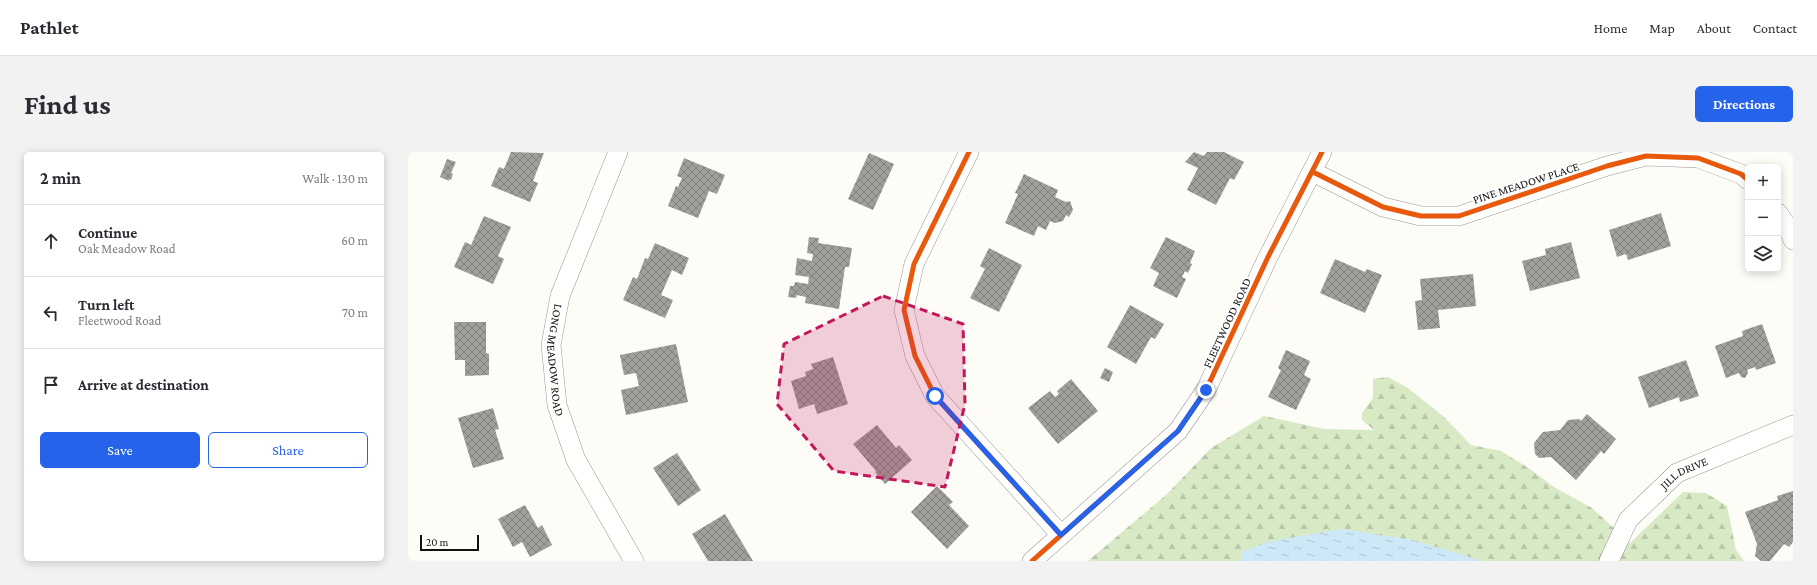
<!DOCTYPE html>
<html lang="en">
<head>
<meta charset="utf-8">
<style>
	:root { --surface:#fff; --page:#f2f2f3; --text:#2b2b33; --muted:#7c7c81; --line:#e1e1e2; --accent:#2563eb }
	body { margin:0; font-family:"Crimson Pro",serif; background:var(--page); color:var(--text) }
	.controls { position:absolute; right:12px; top:12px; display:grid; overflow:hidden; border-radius:6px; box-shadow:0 2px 10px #0003 }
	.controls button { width:36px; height:36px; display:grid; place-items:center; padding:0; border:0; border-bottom:1px solid var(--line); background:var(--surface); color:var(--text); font:20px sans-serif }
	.scale { position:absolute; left:12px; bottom:10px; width:59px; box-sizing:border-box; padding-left:4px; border:2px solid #111; border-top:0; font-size:11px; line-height:14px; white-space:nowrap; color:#111; -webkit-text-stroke:3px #fff; paint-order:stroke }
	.stop { position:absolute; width:12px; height:12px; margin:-9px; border:3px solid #2563eb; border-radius:50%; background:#fff }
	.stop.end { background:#2563eb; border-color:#fff; box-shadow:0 1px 4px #0008 }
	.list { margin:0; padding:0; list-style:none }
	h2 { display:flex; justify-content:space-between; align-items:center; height:52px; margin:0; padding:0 16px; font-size:17px }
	h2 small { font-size:13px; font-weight:400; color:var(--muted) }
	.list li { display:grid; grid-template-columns:26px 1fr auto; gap:12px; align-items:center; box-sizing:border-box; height:72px; padding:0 16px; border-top:1px solid var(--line) }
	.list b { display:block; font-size:15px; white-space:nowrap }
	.list p { margin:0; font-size:13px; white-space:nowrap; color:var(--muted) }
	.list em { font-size:13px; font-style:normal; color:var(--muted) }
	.actions { display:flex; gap:8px; padding:12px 16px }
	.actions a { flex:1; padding:9px 0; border:1px solid var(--accent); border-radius:6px; text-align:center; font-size:14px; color:var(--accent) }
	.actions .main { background:var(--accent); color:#fff }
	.icon { flex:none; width:22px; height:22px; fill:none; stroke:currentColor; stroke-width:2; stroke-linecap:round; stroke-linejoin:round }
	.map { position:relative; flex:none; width:1385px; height:409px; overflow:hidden; border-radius:6px }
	header { display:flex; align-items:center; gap:24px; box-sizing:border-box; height:56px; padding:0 20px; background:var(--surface); border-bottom:1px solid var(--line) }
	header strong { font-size:19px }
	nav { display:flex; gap:22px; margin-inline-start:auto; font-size:14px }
	.intro { display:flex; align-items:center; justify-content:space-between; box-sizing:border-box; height:96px; padding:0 24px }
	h1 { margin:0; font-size:28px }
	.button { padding:10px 18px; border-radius:6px; background:var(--accent); color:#fff; font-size:14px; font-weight:700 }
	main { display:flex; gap:24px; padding:0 24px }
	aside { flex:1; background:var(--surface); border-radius:6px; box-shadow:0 2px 10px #0003 }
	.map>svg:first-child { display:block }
</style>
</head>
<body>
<header>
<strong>Pathlet</strong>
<nav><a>Home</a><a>Map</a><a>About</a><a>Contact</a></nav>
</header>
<div class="intro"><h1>Find us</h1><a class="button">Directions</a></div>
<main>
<aside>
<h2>2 min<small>Walk · 130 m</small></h2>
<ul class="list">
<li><svg class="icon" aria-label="ahead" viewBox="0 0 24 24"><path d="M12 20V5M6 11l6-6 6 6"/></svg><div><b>Continue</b><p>Oak Meadow Road</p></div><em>60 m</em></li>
<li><svg class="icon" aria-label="left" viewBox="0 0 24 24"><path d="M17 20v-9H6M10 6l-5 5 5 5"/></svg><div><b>Turn left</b><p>Fleetwood Road</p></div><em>70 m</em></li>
<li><svg class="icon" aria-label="arrive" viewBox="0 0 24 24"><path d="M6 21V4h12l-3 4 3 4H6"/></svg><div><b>Arrive at destination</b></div></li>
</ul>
<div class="actions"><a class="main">Save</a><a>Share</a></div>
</aside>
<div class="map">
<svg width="1385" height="409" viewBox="0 0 1385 409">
	<defs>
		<pattern id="forest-firs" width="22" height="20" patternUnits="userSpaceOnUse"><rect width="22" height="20" fill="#d8eac5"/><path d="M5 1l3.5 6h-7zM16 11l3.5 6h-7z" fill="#b8c8a8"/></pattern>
		<pattern id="water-ripples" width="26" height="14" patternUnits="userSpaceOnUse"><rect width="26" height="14" fill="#cde8f7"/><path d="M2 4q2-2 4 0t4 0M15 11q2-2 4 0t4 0" fill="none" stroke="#afc6d3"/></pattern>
		<pattern id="building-cross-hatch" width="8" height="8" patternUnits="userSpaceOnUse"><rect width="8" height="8" fill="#a19f9c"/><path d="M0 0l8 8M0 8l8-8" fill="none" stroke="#82807e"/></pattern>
	</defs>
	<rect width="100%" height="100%" fill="#fdfcf7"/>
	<path fill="url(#forest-firs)" d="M980,225L1000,236L1035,264L1063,293L1093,299L1122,317L1146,335L1184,356L1222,391L1275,340L1298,341L1319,354L1328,398L1336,409H680L759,342L803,296L856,264L916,277L966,278L954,268V261L965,246V227Z"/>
	<path fill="url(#water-ripples)" d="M933,377L1005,388L1075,409H833V400L859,390Z"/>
	<path fill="url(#building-cross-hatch)" d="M103,0L136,1L125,29L130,31L122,50L83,34L91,15L96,17Z
		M786,0L796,4L799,0H816L836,10L826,28L822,26L808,53L779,38L790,16L777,10Z
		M461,1L486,12L465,58L440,47Z
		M276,6L317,23L309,42L301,39L290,66L260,54L268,34L270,35L274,26L269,24Z
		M39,7L48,10L43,21L45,22L43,28L41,27V29L32,25Z
		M616,22L650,38L647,45L658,50L662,49L665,58L661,65L658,63L655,69L647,71L642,69L638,78L630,74L626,84L597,71L610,42L607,41Z
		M1253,61L1263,94L1220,108L1218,102L1209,105L1201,78Z
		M76,64L103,75L90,104L96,107L85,132L46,115L57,90L63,93Z
		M401,85L411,86L410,91L444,96L441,115H437L431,157L397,151L398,145L389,143L388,146L380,145L382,134H386L387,130L400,132L401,125L387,123L389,106L404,109L405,102L399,101Z
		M758,85L787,99L782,111L784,112L780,121L777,119L774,125L778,127L769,146L745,134L751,121L742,116Z
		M1163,90L1172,126L1122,139L1114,109L1138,103L1137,97Z
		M247,91L281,106L274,123L264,118L253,143L265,148L257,166L215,148L225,125L229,127L237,106L240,107Z
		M581,96L614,113L591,160L562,146L577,117L572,114Z
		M927,107L957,120L959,117L974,123L957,161L912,141Z
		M1065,122L1068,154L1030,158L1032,176L1010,178L1007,149L1014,148L1012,127Z
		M722,153L756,172L747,187L743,185L728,212L699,195Z
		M46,170H78V201L81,202V223L57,224V208H47Z
		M1354,172L1368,211L1348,218L1347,215L1339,218L1340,221L1337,226L1333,225L1331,221L1318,226L1307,194L1335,184L1334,179Z
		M268,192L280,250L218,263L213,238L231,234L228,221L216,223L212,203Z
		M878,198L902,209L896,223L903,227L888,258L860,245L873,218L870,216Z
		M425,205L440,252L409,262L406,252L391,257L383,229L398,224L397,220L405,217L403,212Z
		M1278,208L1291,244L1272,250L1271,245L1241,256L1230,225Z
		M697,216L705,220L701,230L692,226Z
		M663,227L690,259L650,292L620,256L642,239L647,245L651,242L649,239Z
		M85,256L91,277L87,278L96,307L65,316L50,266Z
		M1179,262L1208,287L1196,302L1193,299L1168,328L1143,305L1131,306L1127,302L1126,291L1135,280L1152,278L1160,268L1171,267L1173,269Z
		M469,273L488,296L491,293L504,308L477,332L467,320L468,319L445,292Z
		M269,301L293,338L270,354L245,316Z
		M529,334L545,350L541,353L561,374L539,397L503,360Z
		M1385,339V390L1381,395L1376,392L1362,409H1353L1347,404L1349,392L1337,360L1370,348L1369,344Z
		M117,353L130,376L134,373L144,393L122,405L114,390L105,395L90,367Z
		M317,362L345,409H300L284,382Z"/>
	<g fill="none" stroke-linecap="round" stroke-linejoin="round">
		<g stroke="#979795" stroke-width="20">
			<g id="minor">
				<path id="s1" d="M210,0L152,144L143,193L149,253L168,308L226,409"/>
				<path d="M561,0L506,112L496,158L507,204L527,244L653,383"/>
				<path d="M905,20L975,55L1013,64H1051L1199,14L1238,4L1290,6L1333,22L1340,28"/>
				<path d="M1370,61L1380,76L1385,88"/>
				<path d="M624,409L770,279L798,238L860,105L914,0"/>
				<path id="s2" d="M1201,409L1220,368L1269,321L1385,273"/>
			</g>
		</g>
		<use href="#minor" stroke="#fffffe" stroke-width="19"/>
		<g stroke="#fff" stroke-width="8">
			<path id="cycleway" d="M561,0L506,112L496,158L507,204L527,244L653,383
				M905,20L975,55L1013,64H1051L1199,14L1238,4L1290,6L1333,22L1340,28
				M624,409L770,279L798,238L860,105L914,0"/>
		</g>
		<use href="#cycleway" stroke="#e8590c" stroke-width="5"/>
	</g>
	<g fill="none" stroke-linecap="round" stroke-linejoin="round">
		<path stroke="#2563eb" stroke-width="5" d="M527,244L653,383L770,279L798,238"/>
	</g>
	<path fill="#c2185b" fill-opacity="0.2" stroke="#c2185b" stroke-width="3" stroke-dasharray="8 5" stroke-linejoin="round" d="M475,144L555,172L557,252L537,335L426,319L369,252L376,192Z"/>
	<g text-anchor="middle" stroke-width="4" stroke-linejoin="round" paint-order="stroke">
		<g font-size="12" fill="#111" stroke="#fff">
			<text transform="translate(1118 31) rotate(-18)" y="4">PINE MEADOW PLACE</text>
			<text transform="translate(819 171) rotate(-65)" y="4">FLEETWOOD ROAD</text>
			<text dy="4" stroke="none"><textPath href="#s1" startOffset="220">LONG MEADOW ROAD</textPath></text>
			<text dy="4" stroke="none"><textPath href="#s2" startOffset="119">JILL DRIVE</textPath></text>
		</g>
	</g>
</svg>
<div class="controls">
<button>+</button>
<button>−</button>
<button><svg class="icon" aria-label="layers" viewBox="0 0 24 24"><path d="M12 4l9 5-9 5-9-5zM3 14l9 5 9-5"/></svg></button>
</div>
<div class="scale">20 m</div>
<div class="stop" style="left:527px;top:244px"></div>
<div class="stop end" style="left:798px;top:238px"></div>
</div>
</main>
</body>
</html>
